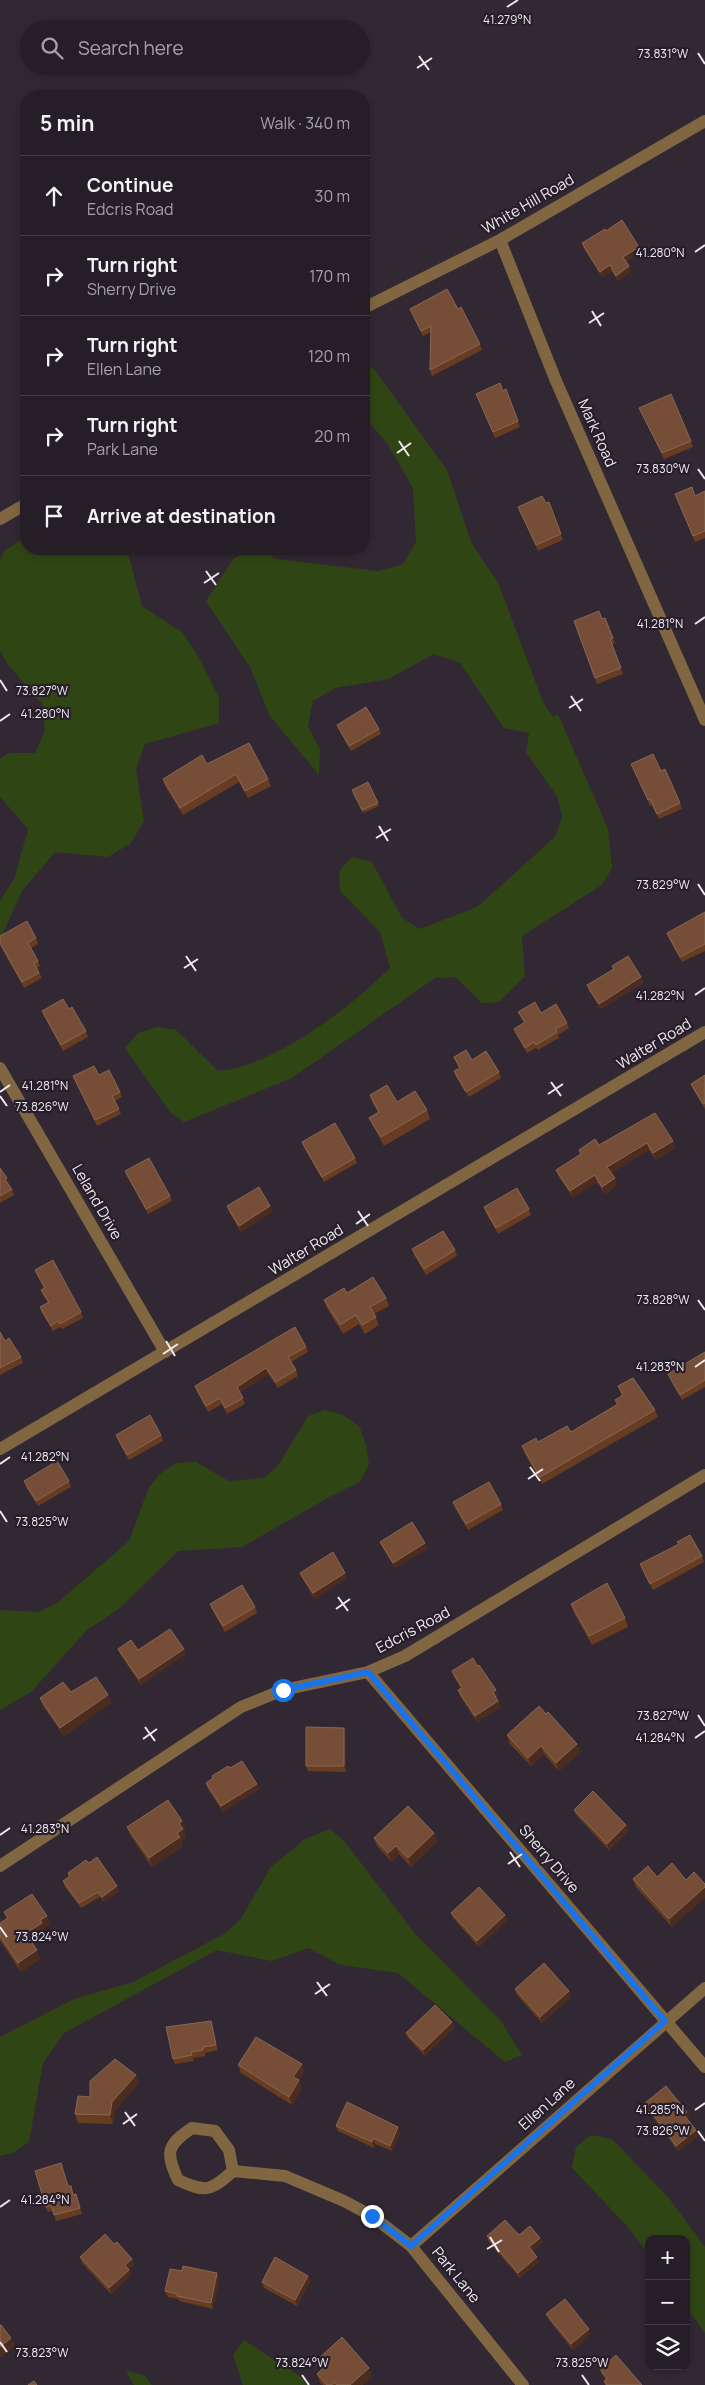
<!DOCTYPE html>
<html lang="en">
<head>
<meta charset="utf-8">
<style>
	:root { --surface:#261e27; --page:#2e272f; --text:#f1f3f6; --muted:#a4a2a7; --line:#423c44 }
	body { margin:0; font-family:Manrope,sans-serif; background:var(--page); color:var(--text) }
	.controls { position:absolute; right:15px; bottom:15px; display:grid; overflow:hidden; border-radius:10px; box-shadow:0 2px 8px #0003 }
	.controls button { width:45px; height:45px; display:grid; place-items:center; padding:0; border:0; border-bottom:1px solid var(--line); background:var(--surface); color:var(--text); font:25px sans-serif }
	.stop { position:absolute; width:15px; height:15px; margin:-11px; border:4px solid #1a73e8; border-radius:50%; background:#fff }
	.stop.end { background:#1a73e8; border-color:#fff; box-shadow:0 1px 5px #0008 }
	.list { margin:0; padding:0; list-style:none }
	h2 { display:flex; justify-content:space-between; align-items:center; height:65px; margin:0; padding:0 20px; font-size:21px }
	h2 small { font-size:16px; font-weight:400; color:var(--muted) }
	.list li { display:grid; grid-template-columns:32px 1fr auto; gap:15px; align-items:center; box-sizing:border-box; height:80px; padding:0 20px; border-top:1px solid var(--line) }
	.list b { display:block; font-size:19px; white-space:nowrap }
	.list p { margin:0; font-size:16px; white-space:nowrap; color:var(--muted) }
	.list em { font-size:16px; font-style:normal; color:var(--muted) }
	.icon { flex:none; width:28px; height:28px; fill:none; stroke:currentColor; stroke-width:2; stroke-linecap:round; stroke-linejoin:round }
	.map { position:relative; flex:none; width:705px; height:2385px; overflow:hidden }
	.search { position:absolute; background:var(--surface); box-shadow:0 2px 8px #0003; left:20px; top:20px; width:350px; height:55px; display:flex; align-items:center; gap:12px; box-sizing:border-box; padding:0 18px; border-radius:28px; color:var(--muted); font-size:19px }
	.panel { position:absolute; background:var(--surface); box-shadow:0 2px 8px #0003; left:20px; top:90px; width:350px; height:465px; border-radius:20px }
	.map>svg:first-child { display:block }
</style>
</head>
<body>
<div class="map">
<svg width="705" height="2385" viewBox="0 0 705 2385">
	<rect width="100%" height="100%" fill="#322834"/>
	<path fill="#304514" d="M364,364L374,369L447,470L471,542L499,585L543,702L553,717L558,714L608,829L612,868L602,885L522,936L525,976L499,1002L482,1003L455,977L435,978L292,1078L184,1122L170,1112L125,1048L138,1033L157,1027L176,1030L218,1071C273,1067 351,1007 390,968L380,932L340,891L339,871L352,857L372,862L402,918L420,929L477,907L555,837L562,818L558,798L526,752L529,733L504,728L460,663L434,654L388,679L335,688L313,701L308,727L320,749L319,775L270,716L250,667L206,601L234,558L254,549H260L277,559L352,568L378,571L403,564L416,542L413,488L387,443L364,417Z
		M26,537V549H127L142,606L183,633L196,653L219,697V723L145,744L136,769L144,821L131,843L108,857L55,852L22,891L0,940V901L15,877L28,829L0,797V759L9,753H35L45,730L43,705L9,666L0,651V560L4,551Z
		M325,1410L343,1415L359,1426L366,1444L369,1464L360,1482L333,1495L242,1547L178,1551L120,1608L86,1631L31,1692L0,1710V1610L39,1612L57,1603L129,1541L149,1487L161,1473L176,1463L196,1462L229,1481L264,1478L278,1466L308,1416Z
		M330,1829L345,1842L416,1935L501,2021L522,2055L505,2062L398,1973L341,1965L308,1948L272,1961L217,1950L64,2033L43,2063L29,2142L13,2153L0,2156V2037L74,1999L133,1982L224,1934L240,1920L271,1867L305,1839Z
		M591,2135L612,2139L668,2197L705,2247V2333L686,2307V2239H649V2255L627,2226L572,2168L576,2147Z
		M244,2340L301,2377L307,2385H243L233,2355Z
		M126,2371L144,2375L152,2385H134Z"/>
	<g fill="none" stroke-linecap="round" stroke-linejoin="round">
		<path stroke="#806741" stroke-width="12" d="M500,240L556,381L705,720
			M364,308L500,240L705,121
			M0,519L26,504
			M0,1068L165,1352
			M0,1449L705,1032
			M368,1672L705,2067
			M0,1866L241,1707L283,1690L368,1672L405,1656L705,1475
			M192,2128L215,2131L229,2150L233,2171C211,2191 206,2193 178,2180C165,2152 167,2145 192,2128Z
			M233,2171L285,2176L344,2201L372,2216L411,2246L523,2385
			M411,2246L705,1988"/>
	</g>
	<path fill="#683c21" d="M606,231L641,253L626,262L631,272L618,281L612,271L602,277L584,249L582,243Z
		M410,309H458L480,344L482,350L432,376L430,370L431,332L423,336L412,314Z
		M506,389L520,427L495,438L476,394L503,391Z
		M639,408L691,441L693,447L664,459Z
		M705,491V538L695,542L678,499L695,496Z
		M549,502L563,540L538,551L518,507L546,503Z
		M605,618L615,643L612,645L623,674L597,684L574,621L602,619Z
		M337,725L379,729L381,734L351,751L339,730Z
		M207,764L268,779L271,786L248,798L239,782L183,815L165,786L163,779Z
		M631,764L661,771L680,803L682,809L659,819L652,805L650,806Z
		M353,793L378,803L379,806L363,813Z
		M705,912V951L682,962L669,939L667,933Z
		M0,936L36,938L38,944L31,948L38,961L40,966L37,968L42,978L24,988L0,945Z
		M612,966L641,977L643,983L601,1009L589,991L587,985L613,969Z
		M69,1009L86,1031L88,1037L63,1051L44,1016L42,1011Z
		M518,1012L541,1013L567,1023L569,1028L558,1035L559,1038L538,1050L536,1048L527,1053L516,1034L514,1029L524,1023Z
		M454,1057L472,1060L499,1072L501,1078L469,1097L456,1077L454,1071L459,1068Z
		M99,1075L120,1092L122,1097L115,1101L121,1114L97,1126L73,1076Z
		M705,1075V1109L693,1089L691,1084Z
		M370,1095L397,1102L427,1110L430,1119L384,1146L373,1126L369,1118L378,1112L373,1104Z
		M673,1141L675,1148L656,1160L649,1150L611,1173L615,1178L617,1185L605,1194L597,1182L573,1198L559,1177L556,1170L580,1154L579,1150L599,1145Z
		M302,1142L355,1158L357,1163L324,1182L304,1148Z
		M0,1168L9,1184V1185L12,1189L14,1195L0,1203Z
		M125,1171L170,1196L172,1201L148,1214L127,1176Z
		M227,1206H270L272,1212L241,1232L229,1212Z
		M484,1207L529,1209L531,1215L498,1234L486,1213Z
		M412,1249L455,1250L457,1256L426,1275L414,1255Z
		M35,1270L81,1312L83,1318L62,1329L60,1327L53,1331L42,1313L40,1307L48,1303L43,1295L41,1290L44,1288L37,1275Z
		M347,1293L386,1298L389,1306L374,1314L379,1325L365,1334L359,1324L343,1334L327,1308L324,1300Z
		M0,1332L5,1341L21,1357L23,1363L0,1375Z
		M306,1347L308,1352L291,1362L296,1370L298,1376L278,1388L268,1374L240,1392L245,1404L227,1414L222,1404L208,1412L197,1392L195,1386Z
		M705,1352V1387L682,1400L670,1379L668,1374Z
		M618,1386L655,1410L658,1417L542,1484L525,1454L522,1446L538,1442L571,1432L617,1404L615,1400L622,1396Z
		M116,1435H161L163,1441L129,1460L118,1441Z
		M24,1481H69L71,1487L38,1506L26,1487Z
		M453,1502L501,1504L503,1510L468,1530L455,1508Z
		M380,1542L425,1543L427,1549L395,1568L383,1548Z
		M702,1556L704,1562L653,1590L640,1564Z
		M300,1573L347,1578L315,1599L302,1578Z
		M210,1604L255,1607L257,1613L225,1632L212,1610Z
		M571,1604L625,1618L628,1627L592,1645L574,1613Z
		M118,1649L138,1650L186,1654L141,1685L120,1654Z
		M477,1666L498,1696L496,1697L501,1707L477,1722L460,1696L458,1690L461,1688L454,1677L452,1671Z
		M40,1698L111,1703L64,1736L43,1706Z
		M344,1728L346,1733V1772L308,1771L306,1766Z
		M507,1735L577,1744L580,1752L559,1771L544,1754L531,1766L510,1744Z
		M230,1768L259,1789L223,1812L208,1789L206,1783L213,1779L212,1776Z
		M574,1810L626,1825L628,1831L609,1850L576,1815Z
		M182,1821L185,1829L184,1830L186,1837L181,1841L183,1846L152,1867L130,1835L127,1827Z
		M434,1833L437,1842L411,1867L399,1854L392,1862L377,1846L374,1838Z
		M89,1863L119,1891L104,1902L100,1897L81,1908L65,1887L63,1881L69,1877L68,1873Z
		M657,1877L672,1927L636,1887L633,1879Z
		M4,1912L47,1916L50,1924L44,1928L45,1931L31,1940L40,1959L21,1972L0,1940V1923L7,1919Z
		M451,1913L505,1915L507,1920L479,1947L453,1918Z
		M515,1989L571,1997L542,2023L517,1995Z
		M211,2021L213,2027L218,2050L205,2053V2056L193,2058L194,2061L175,2064L173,2059Z
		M454,2028L425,2056L408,2038L406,2033Z
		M238,2065L305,2072L299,2080L302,2089L292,2105L241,2073Z
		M139,2083L115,2110L113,2124L78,2123L75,2114L90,2097Z
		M645,2103L689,2118L687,2119L698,2136L678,2151L647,2109Z
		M336,2126L400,2133L392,2151L375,2144L374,2148L338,2131Z
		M68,2186L74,2195L76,2194L82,2214L56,2221L53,2210L48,2212L46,2207Z
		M519,2235L540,2238L542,2243L533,2251L539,2262L520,2278L489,2242L487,2236Z
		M114,2244L132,2259L134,2265L129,2269L131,2275L111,2294L82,2263L80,2257Z
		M182,2271L217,2273L219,2278L213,2309L179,2301V2299L168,2297L165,2291Z
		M308,2276L310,2282L297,2306L264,2288L262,2282Z
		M546,2314L591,2334L573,2350L549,2320Z
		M317,2360L372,2376L362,2385H323L320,2382L317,2374L321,2370Z
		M600,2369L642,2385H605L604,2381L606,2379L602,2375Z"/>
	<path fill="#4c2c1f" d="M639,247L641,253L625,263L623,257Z
		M610,265L612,271L602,277L600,272Z
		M629,266L631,272L618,281L616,276Z
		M641,977L643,983L601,1009L599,1004Z
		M673,1141L675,1148L656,1160L653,1153Z
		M647,1143L649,1150L610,1174L607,1167Z
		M595,1175L597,1182L573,1198L570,1191Z
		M615,1178L617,1185L605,1194L602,1187Z
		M270,1206L272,1212L241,1232L239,1226Z
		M266,1368L268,1374L239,1392L237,1387Z
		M425,1543L427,1549L395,1568L393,1563Z
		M345,1573L347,1578L315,1599L313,1593Z
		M184,1649L186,1654L141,1685L139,1679Z
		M496,1690L498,1696L495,1698L493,1692Z
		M108,1695L111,1703L64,1736L60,1728Z
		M498,1701L501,1707L477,1722L475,1716Z
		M344,1728L346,1733V1772L344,1766Z
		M577,1744L580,1752L559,1771L556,1763Z
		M541,1746L544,1754L531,1766L528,1758Z
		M257,1784L259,1789L223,1812L221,1806Z
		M182,1821L185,1829L184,1830L186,1837L181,1841L183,1846L152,1867L149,1858L177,1833L179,1823Z
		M626,1825L628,1831L609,1850L607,1844Z
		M434,1833L437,1842L411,1867L408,1858Z
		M396,1846L399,1854L392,1862L388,1853Z
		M117,1886L119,1891L104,1902L102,1897Z
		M705,1887V1898L672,1927L669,1919Z
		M505,1915L507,1920L479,1947L477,1941Z
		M47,1916L50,1924L44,1928L45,1931L29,1941L26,1933L40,1920Z
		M37,1950L40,1959L21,1972L18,1963Z
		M569,1991L571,1997L542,2023L540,2017Z
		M211,2021L213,2027L218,2050L216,2045Z
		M452,2022L454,2028L425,2056L423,2050Z
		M302,2064L305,2072L299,2080L302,2089L292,2105L289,2097L293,2077Z
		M136,2075L139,2083L115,2110L113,2124L110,2115L112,2102Z
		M687,2112L689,2118L686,2121L684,2115Z
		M398,2127L400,2133L392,2151L390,2146Z
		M696,2130L698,2136L678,2151L676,2146Z
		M373,2138L375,2144L374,2148L372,2142Z
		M540,2238L542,2243L531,2253L529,2247Z
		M537,2257L539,2262L520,2278L518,2273Z
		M132,2259L134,2265L127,2271L125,2265Z
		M129,2270L131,2275L111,2294L109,2288Z
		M217,2273L219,2278L213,2309L211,2303Z
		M308,2276L310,2282L297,2306L295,2300Z
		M589,2329L591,2334L573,2350L571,2344Z
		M11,2338L15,2346L0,2358V2347Z
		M369,2368L372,2376L362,2385H350Z"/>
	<path fill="#764e37" stroke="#896654" d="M622,220L639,247L623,257L629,266L616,276L610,265L600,272L582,243L605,229L606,231Z
		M447,289L458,309L461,307L480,344L430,370L431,326L421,331L410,309Z
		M500,383L503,391L506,389L518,421L493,432L476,394Z
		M671,394L691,441L662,453L639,408Z
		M692,487L695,496L705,491V531L693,536L675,494Z
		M542,496L546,503L549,502L561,534L536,545L518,507Z
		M599,611L602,619L605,618L613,638L610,639L621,668L595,678L574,621Z
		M366,707L379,729L349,746L337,725Z
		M249,743L268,779L245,791L236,774L180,808L163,779L202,755L207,764Z
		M653,754L661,771L665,769L680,803L657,814L650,799L648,800L631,764Z
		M368,782L378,803L362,810L352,790Z
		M705,912V944L680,957L667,933Z
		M27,921L36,938L28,943L38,961L34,963L39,973L22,982L0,943V936Z
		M628,956L641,977L599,1004L587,985L614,969L612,966Z
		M63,999L69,1009L72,1007L86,1031L61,1045L42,1011Z
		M535,1002L541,1013L556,1004L567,1023L555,1029L557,1032L536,1045L534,1042L525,1048L514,1029L525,1022L518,1012Z
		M466,1050L472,1060L486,1051L499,1072L466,1092L454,1071L460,1068L454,1057Z
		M94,1066L99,1075L109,1070L120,1092L112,1096L119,1109L95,1120L73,1076Z
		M705,1075V1103L703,1104L691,1084Z
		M387,1085L397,1102L415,1091L427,1110L381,1137L369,1118L379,1112L370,1095Z
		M655,1113L673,1141L653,1153L647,1143L607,1167L615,1178L602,1187L595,1175L570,1191L556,1170L581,1154L579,1150L595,1139L599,1145Z
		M335,1123L355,1158L322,1177L302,1142Z
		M149,1158L170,1196L146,1209L125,1171Z
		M0,1168L7,1178L5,1180L12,1189L0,1196Z
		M259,1187L270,1206L239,1226L227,1206Z
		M517,1188L529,1209L496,1228L484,1207Z
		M443,1231L455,1250L424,1269L412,1249Z
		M53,1260L81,1312L60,1324L58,1321L51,1326L40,1307L49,1302L41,1290L45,1288L35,1270Z
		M373,1277L386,1298L370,1307L376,1317L362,1325L356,1315L340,1325L324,1300L344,1288L347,1293Z
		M295,1327L306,1347L288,1357L296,1370L276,1382L266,1368L237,1387L243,1398L225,1408L220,1398L206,1406L195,1386Z
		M0,1332L5,1341L9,1338L21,1357L0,1368Z
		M705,1352V1380L680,1395L668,1374Z
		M633,1378L655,1410L540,1477L522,1446L536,1438L538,1442L567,1426L571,1432L618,1404L615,1400L623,1395L618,1386Z
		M150,1415L161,1435L127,1455L116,1435Z
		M57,1461L69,1481L36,1501L24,1481Z
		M489,1482L501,1504L466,1524L453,1502Z
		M412,1522L425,1543L393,1563L380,1542Z
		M690,1535L702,1556L650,1584L640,1564L679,1544L677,1542Z
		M333,1552L345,1573L313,1593L300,1573Z
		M607,1583L625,1618L589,1636L571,1604Z
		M242,1585L255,1607L223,1626L210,1604Z
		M170,1629L184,1649L139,1679L118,1649L131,1640L138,1650Z
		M473,1658L477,1666L479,1665L496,1690L493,1692L498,1701L475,1716L458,1690L462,1688L452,1671Z
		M96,1677L108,1695L60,1728L40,1698L63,1682L71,1692Z
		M539,1706L546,1714L548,1712L577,1744L556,1763L541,1746L528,1758L507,1735Z
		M306,1727L344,1728V1766H306Z
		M242,1761L257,1784L221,1806L206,1783L213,1778L212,1776L228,1766L230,1768Z
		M593,1791L626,1825L607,1844L574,1810Z
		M168,1800L182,1821L179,1823L183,1829L177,1833L180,1837L149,1858L127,1827Z
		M408,1806L434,1833L408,1858L396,1846L388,1853L374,1838Z
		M97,1857L117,1886L102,1897L98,1892L79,1903L63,1881L70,1876L68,1873L86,1860L89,1863Z
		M672,1863L686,1880L694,1872L705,1884V1887L669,1919L633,1879L648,1866L657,1877Z
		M479,1887L505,1915L477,1941L451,1913Z
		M32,1894L47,1916L40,1920L42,1923L26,1933L37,1950L18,1963L0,1936V1923L8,1918L4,1912Z
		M544,1963L569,1991L540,2017L515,1989Z
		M435,2005L452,2022L423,2050L406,2033Z
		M211,2021L216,2045L203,2047V2050L191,2052L192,2055L173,2059L166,2027Z
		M256,2037L302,2064L293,2077L299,2080L289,2097L238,2065Z
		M115,2059L136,2075L112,2102L110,2115L75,2114L78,2096L90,2097V2081Z
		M666,2086L687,2112L684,2115L696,2130L676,2146L645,2103Z
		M347,2102L398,2127L390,2146L373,2138L372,2142L336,2126Z
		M61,2163L68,2186H71L73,2195L76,2194L80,2208L54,2215L51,2205L46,2207L35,2171Z
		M505,2220L519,2235L530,2226L540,2238L529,2247L537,2257L518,2273L487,2236Z
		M105,2234L114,2244L117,2242L132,2259L125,2265L129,2270L109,2288L80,2257Z
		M275,2257L308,2276L295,2300L262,2282Z
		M183,2266L217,2273L211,2303L177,2296L178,2294L165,2291L170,2269L182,2271Z
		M565,2299L589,2329L571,2344L546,2314Z
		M0,2325H1L11,2338L0,2347Z
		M342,2337L369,2368L350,2385H337L335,2382L331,2385H327L317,2374L323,2368L317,2360Z
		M616,2355L642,2385H607L604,2381L607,2378L600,2369Z
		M34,2381L37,2385H28Z"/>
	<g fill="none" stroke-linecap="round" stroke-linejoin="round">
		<path stroke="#1a73e8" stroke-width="6" d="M283,1690L368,1672L665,2021L411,2246L372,2216"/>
	</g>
	<path fill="none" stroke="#ede7ef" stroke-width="2" d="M507,7L518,0M698,53L705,64M419,56L429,70M417,68L432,58M695,252L705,245M592,311L601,326M589,323L604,313M399,441L409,456M397,453L411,443M698,469L705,479M206,571L216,585M204,583L219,573M695,624L705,617M0,680L7,691M571,696L581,711M569,708L583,699M0,721L10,714M379,826L388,841M376,838L391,829M698,884L705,895M186,956L196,971M184,968L198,959M695,995L705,988M551,1082L561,1096M0,1092L10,1085M548,1094L563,1084M0,1096L7,1106M358,1211L368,1226M356,1224L370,1214M698,1300L705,1310M166,1341L175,1356M163,1354L178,1344M695,1367L705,1360M0,1464L10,1457M530,1467L540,1481M528,1479L543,1469M0,1511L7,1522M338,1597L348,1611M336,1609L350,1599M698,1715L705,1726M145,1727L155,1741M695,1738L705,1731M143,1739L157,1729M0,1835L10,1828M510,1852L520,1867M508,1864L522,1854M0,1927L7,1937M317,1982L327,1996M315,1994L330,1984M695,2110L705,2103M125,2112L135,2126M123,2124L137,2114M698,2131L705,2141M0,2207L10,2200M490,2237L499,2252M487,2249L502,2240M0,2342L7,2352M302,2375L309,2385M582,2375L589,2385"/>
	<g text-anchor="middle" stroke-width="4.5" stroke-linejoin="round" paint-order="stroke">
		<g font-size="15" fill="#ede7ef" stroke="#281e2a">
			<text transform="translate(528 204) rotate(-30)" y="5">White Hill Road</text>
			<text transform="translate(597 433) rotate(66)" y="5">Mark Road</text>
			<text transform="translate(654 1044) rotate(-31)" y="5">Walter Road</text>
			<text transform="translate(97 1202) rotate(60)" y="5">Leland Drive</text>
			<text transform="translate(306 1250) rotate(-31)" y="5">Walter Road</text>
			<text transform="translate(413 1630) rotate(-28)" y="5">Edcris Road</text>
			<text transform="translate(549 1859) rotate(50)" y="5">Sherry Drive</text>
			<text transform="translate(547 2104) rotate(-42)" y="5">Ellen Lane</text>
			<text transform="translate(456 2275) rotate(51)" y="5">Park Lane</text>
		</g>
	</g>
	<g font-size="12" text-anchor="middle" fill="#ede7ef" stroke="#281e2a" stroke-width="4.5" stroke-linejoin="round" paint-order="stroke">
		<text x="507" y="24">41.279°N</text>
		<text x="663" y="58">73.831°W</text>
		<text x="660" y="257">41.280°N</text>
		<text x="663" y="473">73.830°W</text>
		<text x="660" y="628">41.281°N</text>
		<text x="42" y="695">73.827°W</text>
		<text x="45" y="718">41.280°N</text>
		<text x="663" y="889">73.829°W</text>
		<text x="660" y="1000">41.282°N</text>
		<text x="45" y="1090">41.281°N</text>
		<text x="42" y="1111">73.826°W</text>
		<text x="663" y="1304">73.828°W</text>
		<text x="660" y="1371">41.283°N</text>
		<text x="45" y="1461">41.282°N</text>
		<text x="42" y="1526">73.825°W</text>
		<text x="663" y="1720">73.827°W</text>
		<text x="660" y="1742">41.284°N</text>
		<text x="45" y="1833">41.283°N</text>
		<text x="42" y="1941">73.824°W</text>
		<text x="660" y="2114">41.285°N</text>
		<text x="663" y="2135">73.826°W</text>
		<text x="45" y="2204">41.284°N</text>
		<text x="42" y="2357">73.823°W</text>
		<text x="302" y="2367">73.824°W</text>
		<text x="582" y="2367">73.825°W</text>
	</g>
</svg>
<div class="controls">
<button>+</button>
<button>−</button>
<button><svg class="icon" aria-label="layers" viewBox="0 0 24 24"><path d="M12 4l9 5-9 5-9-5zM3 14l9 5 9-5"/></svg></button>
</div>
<div class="stop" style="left:283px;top:1690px"></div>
<div class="stop end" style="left:372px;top:2216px"></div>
<div class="search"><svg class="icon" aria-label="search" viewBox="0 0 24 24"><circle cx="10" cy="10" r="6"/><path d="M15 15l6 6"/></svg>Search here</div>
<section class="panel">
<h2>5 min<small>Walk · 340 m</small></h2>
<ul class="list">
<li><svg class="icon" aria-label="ahead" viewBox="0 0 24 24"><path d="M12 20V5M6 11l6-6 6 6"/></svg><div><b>Continue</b><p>Edcris Road</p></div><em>30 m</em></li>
<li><svg class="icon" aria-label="right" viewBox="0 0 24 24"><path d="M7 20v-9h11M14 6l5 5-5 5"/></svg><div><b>Turn right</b><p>Sherry Drive</p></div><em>170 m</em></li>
<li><svg class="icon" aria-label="right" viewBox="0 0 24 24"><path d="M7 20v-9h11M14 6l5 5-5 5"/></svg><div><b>Turn right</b><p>Ellen Lane</p></div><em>120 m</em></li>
<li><svg class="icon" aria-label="right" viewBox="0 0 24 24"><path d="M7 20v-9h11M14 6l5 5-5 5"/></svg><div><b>Turn right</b><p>Park Lane</p></div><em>20 m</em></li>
<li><svg class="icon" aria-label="arrive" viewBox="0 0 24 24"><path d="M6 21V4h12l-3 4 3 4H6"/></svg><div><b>Arrive at destination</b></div></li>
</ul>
</section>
</div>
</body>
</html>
